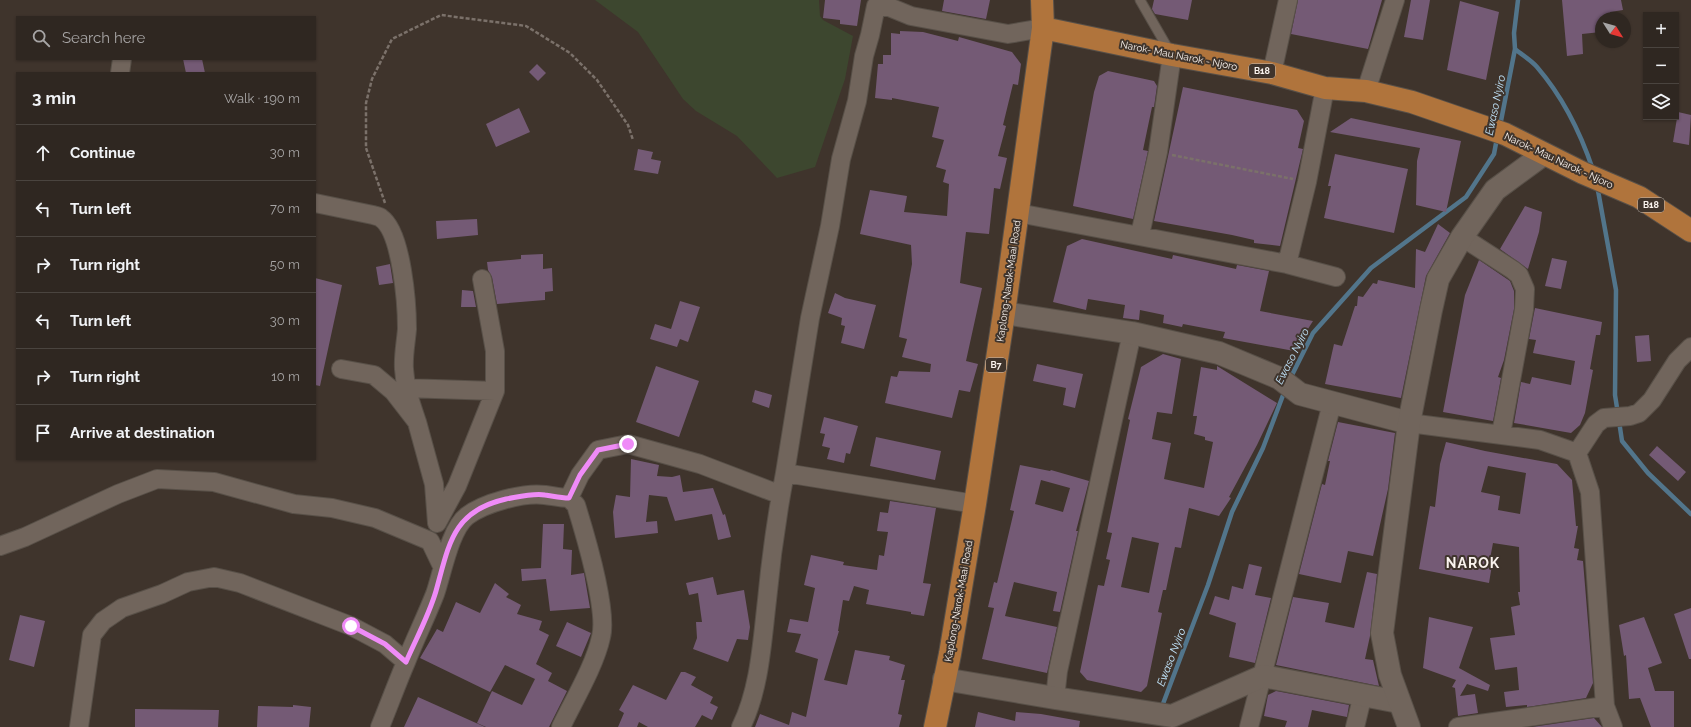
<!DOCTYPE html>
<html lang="en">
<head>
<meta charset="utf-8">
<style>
	:root { --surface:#2f2721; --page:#3b332e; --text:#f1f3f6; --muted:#a7a5a5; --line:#4a443f }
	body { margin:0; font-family:Raleway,sans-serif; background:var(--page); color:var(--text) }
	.controls { position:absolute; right:12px; top:12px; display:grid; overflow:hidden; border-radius:0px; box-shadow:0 1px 3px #0004 }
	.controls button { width:36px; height:36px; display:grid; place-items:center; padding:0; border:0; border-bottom:1px solid var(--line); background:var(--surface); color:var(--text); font:20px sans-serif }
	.compass { position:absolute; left:1595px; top:12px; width:36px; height:36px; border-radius:50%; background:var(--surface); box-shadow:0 1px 3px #0004; rotate:127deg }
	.stop { position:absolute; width:12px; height:12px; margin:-9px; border:3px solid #ef8bf7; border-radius:50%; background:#fff }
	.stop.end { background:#ef8bf7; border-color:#fff; box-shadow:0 1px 4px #0008 }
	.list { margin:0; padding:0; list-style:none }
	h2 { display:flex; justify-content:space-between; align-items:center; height:52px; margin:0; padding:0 16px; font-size:17px }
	h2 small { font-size:13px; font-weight:400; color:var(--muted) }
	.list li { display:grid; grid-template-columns:26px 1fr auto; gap:12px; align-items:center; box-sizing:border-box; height:56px; padding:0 16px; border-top:1px solid var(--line) }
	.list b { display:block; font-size:15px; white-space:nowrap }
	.list em { font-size:13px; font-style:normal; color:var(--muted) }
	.icon { flex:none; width:22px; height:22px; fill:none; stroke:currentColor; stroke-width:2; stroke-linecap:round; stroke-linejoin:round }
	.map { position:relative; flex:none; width:1691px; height:727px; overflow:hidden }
	.search { position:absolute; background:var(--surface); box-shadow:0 1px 3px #0004; left:16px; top:16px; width:300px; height:44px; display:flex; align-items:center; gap:10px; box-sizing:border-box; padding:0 14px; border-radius:0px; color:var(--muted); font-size:15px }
	.panel { position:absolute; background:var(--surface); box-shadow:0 1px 3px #0004; left:16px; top:72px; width:300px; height:388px; border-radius:0px }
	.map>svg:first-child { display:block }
</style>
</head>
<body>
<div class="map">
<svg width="1691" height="727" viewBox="0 0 1691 727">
	<rect width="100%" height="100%" fill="#3f342c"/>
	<path fill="#3d472f" d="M595,0H819L820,16L823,20L853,36L845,79L815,167L777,178L737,136L696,111L683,99L638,32Z"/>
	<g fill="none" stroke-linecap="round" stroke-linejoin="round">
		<path stroke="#52758b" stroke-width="4.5" d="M1515,49C1522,55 1531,60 1537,67C1562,96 1581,134 1593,170
			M1500,126L1515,49L1514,33L1518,0
			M1597,185L1616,290L1615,395L1618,414
			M1290,379L1313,333L1371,268L1466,197L1494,154L1497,138
			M1619,421L1622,441L1648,473L1691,514
			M1161,709L1208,585L1232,512L1263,448L1285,390"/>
	</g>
	<path fill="#745a75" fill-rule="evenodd" d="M825,0H861L857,26L840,24V20L823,18Z
		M944,0H990L986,19L942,11Z
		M1154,0H1192L1188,20L1155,14L1152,9Z
		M1298,0H1382L1368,49L1291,34Z
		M1411,0H1430L1423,40L1404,37Z
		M1562,0H1621L1623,10L1610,12L1611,18H1601V32L1582,34L1583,54L1567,56Z
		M1460,1L1499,12L1486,80L1447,70Z
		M900,31L923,32L958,41L959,37L1012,52L1021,64L1018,85L1013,84L1003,125L1006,126L998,156L1007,158L1000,189L994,188L989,234L966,232L960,283L982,288L966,361L978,364L970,392L959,390L952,418L885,403L891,376L897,377L899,371L930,372L931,364L902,357L907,339L899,337L912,264L911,245L860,234L870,190L907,196L904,212L947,216L949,184L943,182L946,170L936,167L944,140L932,137L939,107L892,98V100L875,98L878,64H883V55H891V33L900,34Z
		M183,59H202L205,73H186Z
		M537,64L546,73L538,81L529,72Z
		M1108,71L1154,81L1157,86L1154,107H1152L1143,150L1148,151L1133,219L1073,206L1094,92L1099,76Z
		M1183,87L1297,110L1304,121L1298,148L1303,149L1280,246L1254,243V240L1232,235L1154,221Z
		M519,108L530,132L496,147L486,124Z
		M1678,112L1691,115L1689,145L1673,142Z
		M1351,118L1461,141L1446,212L1416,205L1417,161L1420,148L1330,132Z
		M638,149L653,152L651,159L661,161L658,174L634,170Z
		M1335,154L1408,169L1394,233L1324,218L1331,186H1328Z
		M1525,206L1542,212L1539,232L1528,269L1500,249Z
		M477,219L478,235L437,239L436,221Z
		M1438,224L1450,233L1426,276L1401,398L1325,384L1334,344L1342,346L1355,306H1357L1358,296L1363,297L1373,283L1377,284L1378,280L1415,288L1416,249L1425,252Z
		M1082,239L1172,259L1173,255L1236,269L1237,265L1269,271L1260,311L1313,321L1294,351L1223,338L1225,332L1183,324L1182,327L1163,323L1164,315L1140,310L1139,320L1123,318L1125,305L1088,299L1086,310L1053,302L1067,246Z
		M543,254V269L552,268L553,291L545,292V300L497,304L492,277L488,270L487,262L521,259V255Z
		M1552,258L1567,261L1561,289L1545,286Z
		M1479,260L1510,281L1514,291V309L1504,360L1498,377L1501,378L1493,421L1443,412L1465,295Z
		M390,264L393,283L379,285L376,267Z
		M315,278L342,285L320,386L315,385Z
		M462,290L473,291L476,307H461Z
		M835,293L845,298L876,305L864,349L841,343L845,326L841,325L842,318L828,313Z
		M680,301L700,307L688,342L680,339L677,347L650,339L655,324L671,329Z
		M1535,308L1602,322L1600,335H1596L1590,369L1593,370L1585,413L1580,425L1571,433L1514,423L1521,382L1530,384L1532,377L1571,385L1575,361L1533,353L1536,340L1529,339Z
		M1649,335L1651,361L1637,362L1635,336Z
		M1163,354L1181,359L1172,414L1157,412L1152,439L1171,443L1164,479L1204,488L1213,442L1205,440V437L1194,434L1197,416H1193L1201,367L1217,370V366L1277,403L1257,445L1229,497L1231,498L1219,516L1189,508L1181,548L1175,547L1166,590H1163L1158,612L1162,613L1147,686L1141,692L1087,680L1080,672L1098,585L1104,586L1110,560L1106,559L1112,533L1107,532L1130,420L1128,419L1141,367ZM1132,537L1159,543L1149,593L1121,587Z
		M1037,364L1083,374L1075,408L1063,405L1066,388L1033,381Z
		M656,366L699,381L679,437L636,422Z
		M755,390L772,395L769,408L752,402Z
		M824,417L858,426L850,454L846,453L844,463L827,459L830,448L822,446L825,434L820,433Z
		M1338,422L1395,433L1388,489L1373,556L1348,551L1341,583L1299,574L1322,484L1325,485L1330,461H1328Z
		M876,437L941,451L935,480L870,466Z
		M1446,442L1485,451L1557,464L1572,480L1576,526H1578L1574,548L1579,549L1577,560L1583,561L1593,683L1586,698L1527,707V705L1506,707L1504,692L1519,690L1517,667L1495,670L1490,638L1515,635L1511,607L1520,605L1518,592H1520L1519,547L1493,543L1489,564L1492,565L1489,583L1419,569L1430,506L1435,507L1440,464ZM1488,466L1526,473L1520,514L1498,510L1500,496L1481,492Z
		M1657,446L1686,472L1678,481L1649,455Z
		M631,459L659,465L657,476L672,477L680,475L683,492L713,488L723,515L725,514L731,537L718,540L712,514L675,521L667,497L649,495L646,522L657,521L658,533L615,538L613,512L616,495L630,497Z
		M1020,465L1050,471L1051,470L1089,481L1076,531H1078L1060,612L1053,611L1057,592L1014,582L1005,616L1057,627L1047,673L982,659L994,608L988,607L994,582L997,583L1014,511L1010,510ZM1041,480L1070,488L1063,512L1035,504Z
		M890,501L936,508L923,583L931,584L924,616L911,614V612L866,604L869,590L854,586L849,601L843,600L838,631H839L824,680L847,685L855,650L890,656L889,660L905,665L901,680H905L898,714L902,715L899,727H755L760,714L789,725L792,712L806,717L818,659L795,652L801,634L787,632L790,619L808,622L815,588L804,585L811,555L844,562L843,565L877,570L879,555L884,556L888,532L877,531L880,512L888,513Z
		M543,524H564L563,549L572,550L571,575L584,573L590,608L550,611L546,579L522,581L521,569L541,568Z
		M1249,564L1262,567L1255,595L1271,598L1255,663L1229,657L1236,623L1209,614L1215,596L1229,600L1232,586L1243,589Z
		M1367,572L1377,574L1370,636L1365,659L1373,660L1379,686L1276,665L1293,597L1329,603L1325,622L1354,628Z
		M713,577L717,595L744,590L750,627L748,640L737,639L728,662L693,649L697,638L696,622H702L698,593L689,595L686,583Z
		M495,583L509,594L506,597L521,605L517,614L542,621L539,630L549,635L536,664L552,673L548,681L567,691L549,727H486L477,723L492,691L522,705L535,679L505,665L490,692L420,658L437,629L443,632L456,602L480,613Z
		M1691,608V659H1689L1674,614Z
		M20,615L45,621L34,667L9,660Z
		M1429,617L1473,627L1459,668L1490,685L1488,691L1467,684L1460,696L1475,694L1478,713L1458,716L1455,688L1452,687L1456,680L1423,668Z
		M1644,617L1662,663L1648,668L1655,691H1674V727H1651L1640,698L1629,699L1626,655L1624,656L1619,625Z
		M567,622L591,633L581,657L556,646Z
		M681,672H685L696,677L691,685L713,697L710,703L718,707L712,720L702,715L695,727H648L639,722L637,727H618L624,713L619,710L633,685L666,700Z
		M1276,691L1349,705L1347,717L1312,710L1308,727H1285L1287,721L1264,716L1268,695Z
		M418,697L485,727H404Z
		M293,705L311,707L309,727H257L258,706L293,707Z
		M135,709L219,710L218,727H135Z
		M978,712L1015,721L1016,712L1041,714L1080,721L1079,727H975Z
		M1594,718L1602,727H1532Z"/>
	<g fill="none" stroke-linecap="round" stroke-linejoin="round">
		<g stroke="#585048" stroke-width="11">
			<path id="service" d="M1140,0L1170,52"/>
		</g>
		<g stroke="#585048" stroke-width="20">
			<path id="minor" d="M120,73L122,59
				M1272,73L1288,0
				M1366,91L1395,0
				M315,203L373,215C375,216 379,216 381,218C402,232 407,305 407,329C406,342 403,356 404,369C405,388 411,404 417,422
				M1018,213L1287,264L1307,182L1325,88
				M1140,235L1158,152L1172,55
				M1462,237L1513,270L1519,275L1525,289L1524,310L1501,434
				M1287,264L1336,277
				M341,369L374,375L393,391L417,422L434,484L437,523
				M405,388L495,391
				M1409,423L1540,440L1577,453L1590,492L1605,706
				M1577,453L1596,424L1604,418L1630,416L1639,413L1652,400L1677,361L1691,347
				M785,473L810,318L830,226L841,159L857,101L864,56L870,35L876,6L889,7L911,16L1008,34L1043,28
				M569,498L580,475L598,450L628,444L700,464L781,495
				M437,523L457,486L495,391V351L482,279
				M0,546L25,537L118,494L157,479L214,482L294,504L332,508L375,518L430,541L442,566
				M1055,698L1058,671L1132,333
				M79,727L92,635L103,621L122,608L162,594L188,582L214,577L240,583L351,626L385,644L406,662
				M380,727C389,705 397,683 406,662C415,639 426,617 435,594C442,574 450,529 467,516C484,503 524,492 545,495C553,496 560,498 569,498L576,505C585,534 608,611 601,637C595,665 574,700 561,727
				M741,727C760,688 762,642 767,600C771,557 777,515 785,473L975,504
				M1249,727L1332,403
				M1355,727L1363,694
				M1458,727L1605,706L1613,727"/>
		</g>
		<g stroke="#585048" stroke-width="24">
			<path id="tertiary" d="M1004,313L1132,333L1219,353L1279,378L1300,394L1409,423
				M944,679L1055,698L1172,716L1263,676L1399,702"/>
		</g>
		<g stroke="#585048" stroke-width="24">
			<path id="secondary" d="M1409,727L1390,675L1382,633L1409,423L1431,310L1438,279L1462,237L1495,190L1544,154"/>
		</g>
		<g stroke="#585048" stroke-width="24">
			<path id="trunk" d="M1043,28L1172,55L1272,73L1325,88L1366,91L1412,102L1505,134L1583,173L1639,197L1691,231
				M935,727L950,654L975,504L1004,313L1043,28L1042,0"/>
		</g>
		<path stroke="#7b716a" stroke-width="2.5" stroke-dasharray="4 2" stroke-linecap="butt" d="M1172,155L1293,179
			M385,203L366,148V103L372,79L392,39L441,15L526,26L570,53L597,80L628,125L633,140"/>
		<use href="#service" stroke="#71655c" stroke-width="9"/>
		<use href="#minor" stroke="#71655c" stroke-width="18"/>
		<use href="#tertiary" stroke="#71655c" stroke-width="22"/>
		<use href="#secondary" stroke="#71655c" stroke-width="22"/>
		<use href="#trunk" stroke="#b0743c" stroke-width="22"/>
	</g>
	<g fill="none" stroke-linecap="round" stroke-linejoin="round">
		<path stroke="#ef8bf7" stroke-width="5" d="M351,626L385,644L406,662C416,639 429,615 436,591C449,545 452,511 506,499C518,497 533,493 545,495C553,496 560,498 569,498L580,475L598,450L628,444"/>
	</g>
	<g text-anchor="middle" stroke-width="4" stroke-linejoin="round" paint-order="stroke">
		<g fill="#3f342c" stroke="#c2bab4" stroke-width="1">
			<rect x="1249" y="64" width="26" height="14" rx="3"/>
			<rect x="1638" y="198" width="26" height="14" rx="3"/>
			<rect x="986" y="358" width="20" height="14" rx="3"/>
		</g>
		<g font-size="9" font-weight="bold" fill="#faf3ee">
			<text x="1262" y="74">B18</text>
			<text x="1651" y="208">B18</text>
			<text x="996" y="368">B7</text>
		</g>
		<g font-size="10" fill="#faf3ee" stroke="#3f342c">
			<text transform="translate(1179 55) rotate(11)" y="4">Narok- Mau Narok - Njoro</text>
			<text transform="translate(1559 160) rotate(25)" y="4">Narok- Mau Narok - Njoro</text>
			<text transform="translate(1008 281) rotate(-82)" y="4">Kaplong-Narok-Maai Road</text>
			<text transform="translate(958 601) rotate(-80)" y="4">Kaplong-Narok-Maai Road</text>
		</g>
		<g font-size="11" font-style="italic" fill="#c3e7fe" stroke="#3f342c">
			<text transform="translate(1495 105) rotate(-78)" y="4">Ewaso Nyiro</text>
			<text transform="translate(1292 356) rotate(-63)" y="4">Ewaso Nyiro</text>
			<text transform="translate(1171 657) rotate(-69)" y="4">Ewaso Nyiro</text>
		</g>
		<g font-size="14" font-weight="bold" letter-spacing="1" fill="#faf3ee" stroke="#3f342c">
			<text x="1473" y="568">NAROK</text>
		</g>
	</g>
</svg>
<div class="controls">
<button>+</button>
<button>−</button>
<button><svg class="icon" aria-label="layers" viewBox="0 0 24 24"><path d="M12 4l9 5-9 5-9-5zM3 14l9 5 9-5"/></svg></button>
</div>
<svg class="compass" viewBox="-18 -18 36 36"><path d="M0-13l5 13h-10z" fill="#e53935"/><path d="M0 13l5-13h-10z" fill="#a7a5a5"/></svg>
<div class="stop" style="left:351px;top:626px"></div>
<div class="stop end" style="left:628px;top:444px"></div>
<div class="search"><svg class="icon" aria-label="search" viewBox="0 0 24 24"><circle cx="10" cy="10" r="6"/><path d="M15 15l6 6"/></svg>Search here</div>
<section class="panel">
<h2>3 min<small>Walk · 190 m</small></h2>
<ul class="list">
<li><svg class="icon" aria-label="ahead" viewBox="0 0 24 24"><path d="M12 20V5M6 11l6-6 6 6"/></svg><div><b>Continue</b></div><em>30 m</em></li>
<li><svg class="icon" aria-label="left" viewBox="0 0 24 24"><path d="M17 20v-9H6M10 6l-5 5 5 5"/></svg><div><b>Turn left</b></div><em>70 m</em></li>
<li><svg class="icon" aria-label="right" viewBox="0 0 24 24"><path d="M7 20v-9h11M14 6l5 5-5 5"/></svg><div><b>Turn right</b></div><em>50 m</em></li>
<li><svg class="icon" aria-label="left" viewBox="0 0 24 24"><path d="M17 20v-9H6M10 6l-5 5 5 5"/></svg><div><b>Turn left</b></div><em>30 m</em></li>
<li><svg class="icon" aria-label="right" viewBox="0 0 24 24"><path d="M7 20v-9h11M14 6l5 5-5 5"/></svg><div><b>Turn right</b></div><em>10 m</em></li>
<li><svg class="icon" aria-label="arrive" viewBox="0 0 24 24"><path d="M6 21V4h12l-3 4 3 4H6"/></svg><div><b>Arrive at destination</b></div></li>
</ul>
</section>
</div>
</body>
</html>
